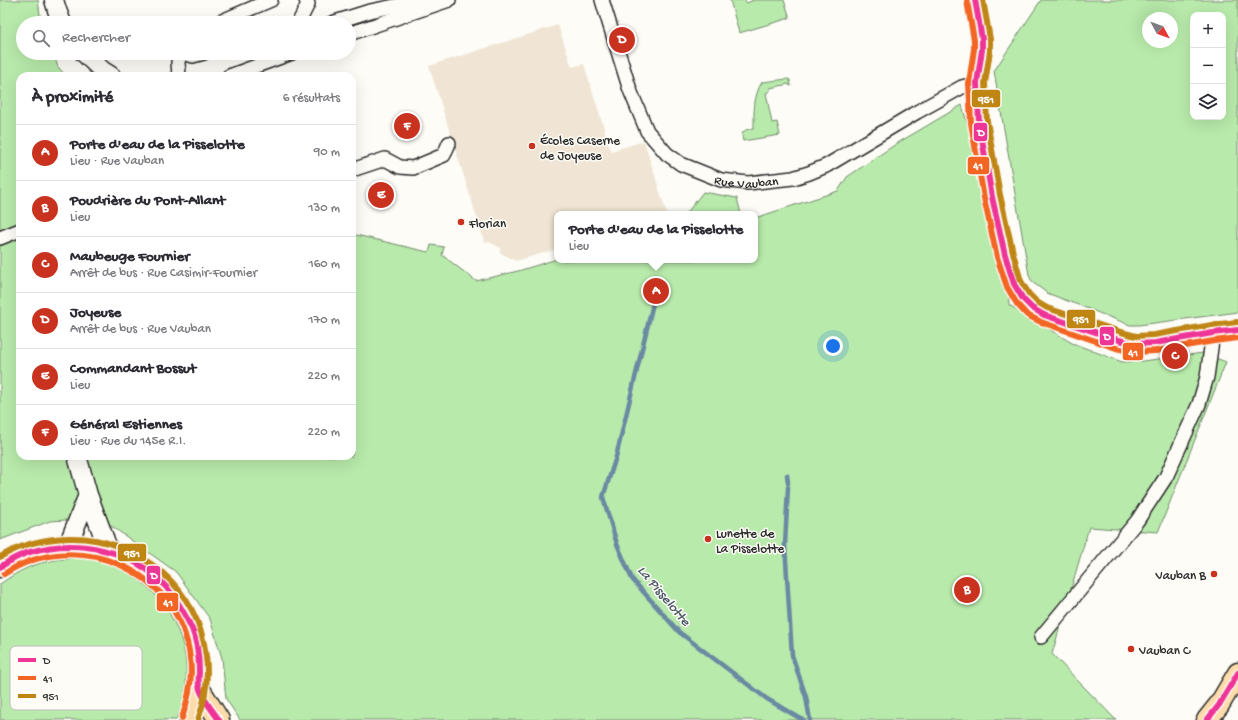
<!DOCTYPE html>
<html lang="fr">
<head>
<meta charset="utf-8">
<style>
	:root { --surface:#fff; --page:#f2f2f3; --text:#2b2b33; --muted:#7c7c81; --line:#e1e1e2; --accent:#c8321e }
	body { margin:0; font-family:"Gochi Hand",sans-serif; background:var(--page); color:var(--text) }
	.controls { position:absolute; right:12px; top:12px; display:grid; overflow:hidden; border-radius:8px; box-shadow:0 4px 16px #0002 }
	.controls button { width:36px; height:36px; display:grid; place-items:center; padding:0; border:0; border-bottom:1px solid var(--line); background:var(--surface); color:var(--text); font:20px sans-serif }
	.compass { position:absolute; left:1142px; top:12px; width:36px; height:36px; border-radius:50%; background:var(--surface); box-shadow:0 4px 16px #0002; rotate:131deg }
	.you { position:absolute; left:833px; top:346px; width:14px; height:14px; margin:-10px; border:3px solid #fff; border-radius:50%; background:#1a73e8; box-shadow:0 0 0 6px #1a73e833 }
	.badge { display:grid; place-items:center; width:26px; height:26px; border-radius:50%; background:var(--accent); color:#fff; font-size:13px; font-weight:700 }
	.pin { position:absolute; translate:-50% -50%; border:2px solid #fff; box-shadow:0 1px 4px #0006 }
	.popup { position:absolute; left:554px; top:211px; width:204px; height:52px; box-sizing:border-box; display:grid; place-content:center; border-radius:8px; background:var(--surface); filter:drop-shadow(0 1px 3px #0005); font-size:13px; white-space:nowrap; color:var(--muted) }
	.popup b { font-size:15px; color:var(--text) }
	.popup::after { content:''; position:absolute; left:50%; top:100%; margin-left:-8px; border:8px solid transparent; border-top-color:var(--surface) }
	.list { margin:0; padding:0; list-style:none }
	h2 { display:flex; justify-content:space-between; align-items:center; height:52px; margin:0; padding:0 16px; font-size:17px }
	h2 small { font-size:13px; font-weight:400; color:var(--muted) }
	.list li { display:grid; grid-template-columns:26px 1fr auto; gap:12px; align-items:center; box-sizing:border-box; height:56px; padding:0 16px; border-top:1px solid var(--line) }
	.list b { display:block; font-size:15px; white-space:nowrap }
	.list p { margin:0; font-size:13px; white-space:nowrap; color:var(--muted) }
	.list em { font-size:13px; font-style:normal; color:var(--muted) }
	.icon { flex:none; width:22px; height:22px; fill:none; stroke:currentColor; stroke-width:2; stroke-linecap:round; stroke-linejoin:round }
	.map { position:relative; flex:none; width:1238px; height:720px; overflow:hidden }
	.search { position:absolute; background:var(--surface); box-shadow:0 4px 16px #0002; left:16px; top:16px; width:340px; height:44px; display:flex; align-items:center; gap:10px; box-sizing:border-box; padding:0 14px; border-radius:22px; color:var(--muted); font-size:15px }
	.panel { position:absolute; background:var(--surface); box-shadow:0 4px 16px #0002; left:16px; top:72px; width:340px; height:388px; border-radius:12px }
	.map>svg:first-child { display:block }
</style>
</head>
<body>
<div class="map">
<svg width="1238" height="720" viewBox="0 0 1238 720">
	<rect width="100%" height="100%" fill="#fdfcf7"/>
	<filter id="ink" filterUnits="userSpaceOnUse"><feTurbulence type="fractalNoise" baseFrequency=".025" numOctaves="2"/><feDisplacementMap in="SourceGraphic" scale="8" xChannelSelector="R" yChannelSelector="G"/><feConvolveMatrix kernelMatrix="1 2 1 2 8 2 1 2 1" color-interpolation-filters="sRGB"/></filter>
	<g filter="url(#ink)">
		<path fill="#f0e5d4" d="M558,25L572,67L584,64L611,151L644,141L667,214H557V249L516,261L499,252L501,248L489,242L485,243L429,66Z"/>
		<path fill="#b8eaab" stroke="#728a6b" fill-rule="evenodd" d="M0,0H38L41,23H23V53H53L58,67L66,76H20V456H352V234L428,252L430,249L431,245L444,247L442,255L476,281L518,271L557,259V260H755V218L838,191L847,177L896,144L962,105L1007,266L1009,305L1072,343L1122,362L1143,361L1203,353L1226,362L1158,532L1089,527L1052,654L1116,720H240L226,699L222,658L210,619L176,572L110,525L66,520L50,521L0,540Z
			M730,0H745L746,3L752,1V0H784L790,18L739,33Z
			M1041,0H1238V312L1139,325H1130L1047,293L1032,282L1029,275L994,71ZM1193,15H1223V117H1193ZM1148,18H1172V42H1148Z
			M788,79L790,80L791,86H790L789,84L770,88V91L766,93L772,123L777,122L780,135L743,141C740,130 745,130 754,128C754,112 753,97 762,82Z
			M703,192L737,198L741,214H686Z
			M78,558C85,559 93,560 99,561C147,573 182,616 186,664C187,682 185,704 176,720H0V584C28,564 45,560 78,558Z"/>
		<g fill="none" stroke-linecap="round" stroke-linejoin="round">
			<path stroke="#6a89a2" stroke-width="4.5" d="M656,291L616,457L603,497L617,544L632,579L679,632L767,699L803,720
				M787,475L788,483
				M788,487L785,545L792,655L806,697L810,720"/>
			<g stroke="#2b2b2b" stroke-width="16">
				<g id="street">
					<path id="s1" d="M602,0L630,90L647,131L667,154L681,164L721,180L748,183L793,178L809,173L826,166L917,112L962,87L977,83"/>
					<path d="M300,20L308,4L306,0"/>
					<path d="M217,23L271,0"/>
					<path d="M332,23L370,11L425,0"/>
					<path d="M349,34L449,0"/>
					<path d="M182,53L193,56L204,53"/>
					<path d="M179,76L178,62L180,53"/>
					<path d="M229,76L292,53"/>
					<path d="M352,170L385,159L400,167L413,168L444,155L449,143"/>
					<path d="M0,238L20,230"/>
					<path d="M1041,637L1137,521L1166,477L1199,404L1207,377L1213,333"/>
				</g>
			</g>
			<g stroke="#2b2b2b" stroke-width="21">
				<path id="secondary" d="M54,0L57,10L62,23
					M975,0L982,39V50L977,83L979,122L992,197L1005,255L1014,284L1023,299L1032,308L1044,315L1119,340L1135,344L1155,343L1213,333L1238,330
					M84,53L103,71L111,76
					M77,456L88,495L109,551
					M68,545L88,495"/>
			</g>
			<g stroke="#2b2b2b" stroke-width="23">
				<path id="primary" d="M0,567C9,561 19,555 30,552C103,528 182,572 197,648C202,673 198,697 190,720
					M199,688L219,720
					M1207,720L1219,705L1238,673"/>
			</g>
			<use href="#street" stroke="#fdfcf7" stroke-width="13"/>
			<use href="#secondary" stroke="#fdfcf7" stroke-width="18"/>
			<use href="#primary" stroke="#fddcac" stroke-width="20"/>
			<g stroke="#fdfcf7" stroke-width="9">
				<path id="bus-1" d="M975,0L982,39V50L977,83L979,122L992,197L1005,255L1014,284L1023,299L1032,308L1044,315L1119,340L1135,344L1155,343L1213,333L1238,330
					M0,567C9,561 19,555 30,552C77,538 133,549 167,588C177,600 185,614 192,629C197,642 199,657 199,671C199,676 198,681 199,686C201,697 213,711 219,720
					M1207,720L1219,705L1238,673"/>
			</g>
			<g stroke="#fdfcf7" stroke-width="9">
				<path id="bus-2" d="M967,1L974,40V49L969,83L971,123L984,198L997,257L1007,287L1017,304L1027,315L1041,322L1116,348L1134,352L1156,351L1214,341L1238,338
					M4,574C77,526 180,570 190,658C193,678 189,698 182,718"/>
			</g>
			<g stroke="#fdfcf7" stroke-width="9">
				<path id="bus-3" d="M983,0L990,39V51L985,83L987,121L1000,195L1013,253L1021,281L1029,294L1037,302L1047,308L1121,332L1136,336L1154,335L1212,325L1237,322
					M0,557C22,544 47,538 72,538C139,538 200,590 206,657C209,679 205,700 198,720"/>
			</g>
			<use href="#bus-1" stroke="#ee3697" stroke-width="6"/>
			<use href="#bus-2" stroke="#f26522" stroke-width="6"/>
			<use href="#bus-3" stroke="#bf8614" stroke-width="6"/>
		</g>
	</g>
	<g fill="#c8321e" stroke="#fdfcf7" stroke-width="1.5">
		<circle cx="532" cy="146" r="4"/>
		<circle cx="461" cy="222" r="4"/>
		<circle cx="708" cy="539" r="4"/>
		<circle cx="1214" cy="574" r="4"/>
		<circle cx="1131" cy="649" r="4"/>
	</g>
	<g text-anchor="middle" stroke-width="3" stroke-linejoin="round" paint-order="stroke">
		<g font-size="13" fill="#2b2b2b" stroke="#fdfcf7" text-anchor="start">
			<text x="540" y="144">Écoles Caserne<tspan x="540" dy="15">de Joyeuse</tspan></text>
			<text x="469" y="227">Florian</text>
			<text x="716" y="537">Lunette de<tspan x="716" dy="15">La Pisselotte</tspan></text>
			<text x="1206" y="579" text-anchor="end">Vauban B</text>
			<text x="1139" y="654">Vauban C</text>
		</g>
		<g font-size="13" fill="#2b2b2b" stroke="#fdfcf7">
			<text dy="5" stroke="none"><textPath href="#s1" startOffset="255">Rue Vauban</textPath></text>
		</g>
		<g font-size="14" font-style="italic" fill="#4a5a66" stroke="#fdfcf7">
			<text transform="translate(665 595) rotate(50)" y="5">La Pisselotte</text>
		</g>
	</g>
	<rect x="10" y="646" width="132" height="64" rx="6" fill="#fdfcf7" stroke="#bebdba" stroke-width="1"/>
	<rect x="18" y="658" width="18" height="4" fill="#ee3697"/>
	<rect x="18" y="676" width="18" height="4" fill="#f26522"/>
	<rect x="18" y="694" width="18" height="4" fill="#bf8614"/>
	<g font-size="11" fill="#2b2b2b">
		<text x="43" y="664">D</text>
		<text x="43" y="682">41</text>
		<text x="43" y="700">951</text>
	</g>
	<g stroke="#fdfcf7" stroke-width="1.5">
		<rect x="971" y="89" width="30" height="19" rx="4" fill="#bf8614"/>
		<rect x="973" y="122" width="15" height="20" rx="4" fill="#ee3697"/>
		<rect x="967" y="156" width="23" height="19" rx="4" fill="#f26522"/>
		<rect x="1066" y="309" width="30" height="20" rx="4" fill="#bf8614"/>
		<rect x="1099" y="326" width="16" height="20" rx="4" fill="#ee3697"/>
		<rect x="1122" y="342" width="22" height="19" rx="4" fill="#f26522"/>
		<rect x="117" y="543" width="30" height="19" rx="4" fill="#bf8614"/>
		<rect x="146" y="565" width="15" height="20" rx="4" fill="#ee3697"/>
		<rect x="156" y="592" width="23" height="20" rx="4" fill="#f26522"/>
	</g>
	<g font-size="11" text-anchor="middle" font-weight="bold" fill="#fff">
		<text x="986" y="103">951</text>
		<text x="981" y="136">D</text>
		<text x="978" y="169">41</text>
		<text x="1081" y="323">951</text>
		<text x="1107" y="340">D</text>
		<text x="1133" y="356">41</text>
		<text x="132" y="557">951</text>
		<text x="154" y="579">D</text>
		<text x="168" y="606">41</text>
	</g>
</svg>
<div class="controls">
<button>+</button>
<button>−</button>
<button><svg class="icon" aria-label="layers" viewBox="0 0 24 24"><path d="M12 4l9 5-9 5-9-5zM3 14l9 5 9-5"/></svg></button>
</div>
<svg class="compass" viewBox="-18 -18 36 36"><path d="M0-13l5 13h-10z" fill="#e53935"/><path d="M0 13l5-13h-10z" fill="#7c7c81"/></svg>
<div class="you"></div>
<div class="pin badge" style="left:656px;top:291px">A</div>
<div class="popup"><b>Porte d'eau de la Pisselotte</b>Lieu</div>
<div class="pin badge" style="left:967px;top:590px">B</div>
<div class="pin badge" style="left:1175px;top:356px">C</div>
<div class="pin badge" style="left:622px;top:40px">D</div>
<div class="pin badge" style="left:381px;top:195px">E</div>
<div class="pin badge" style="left:407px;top:126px">F</div>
<div class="search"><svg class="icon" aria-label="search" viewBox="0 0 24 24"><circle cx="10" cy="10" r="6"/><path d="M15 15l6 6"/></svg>Rechercher</div>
<section class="panel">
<h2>À proximité<small>6 résultats</small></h2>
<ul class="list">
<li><span class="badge">A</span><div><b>Porte d'eau de la Pisselotte</b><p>Lieu · Rue Vauban</p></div><em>90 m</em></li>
<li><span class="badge">B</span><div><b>Poudrière du Pont-Allant</b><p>Lieu</p></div><em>130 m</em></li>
<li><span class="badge">C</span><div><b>Maubeuge Fournier</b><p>Arrêt de bus · Rue Casimir-Fournier</p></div><em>160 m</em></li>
<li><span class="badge">D</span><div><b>Joyeuse</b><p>Arrêt de bus · Rue Vauban</p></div><em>170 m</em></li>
<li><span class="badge">E</span><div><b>Commandant Bossut</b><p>Lieu</p></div><em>220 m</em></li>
<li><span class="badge">F</span><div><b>Général Estiennes</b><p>Lieu · Rue du 145e R.I.</p></div><em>220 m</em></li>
</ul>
</section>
</div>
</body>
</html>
